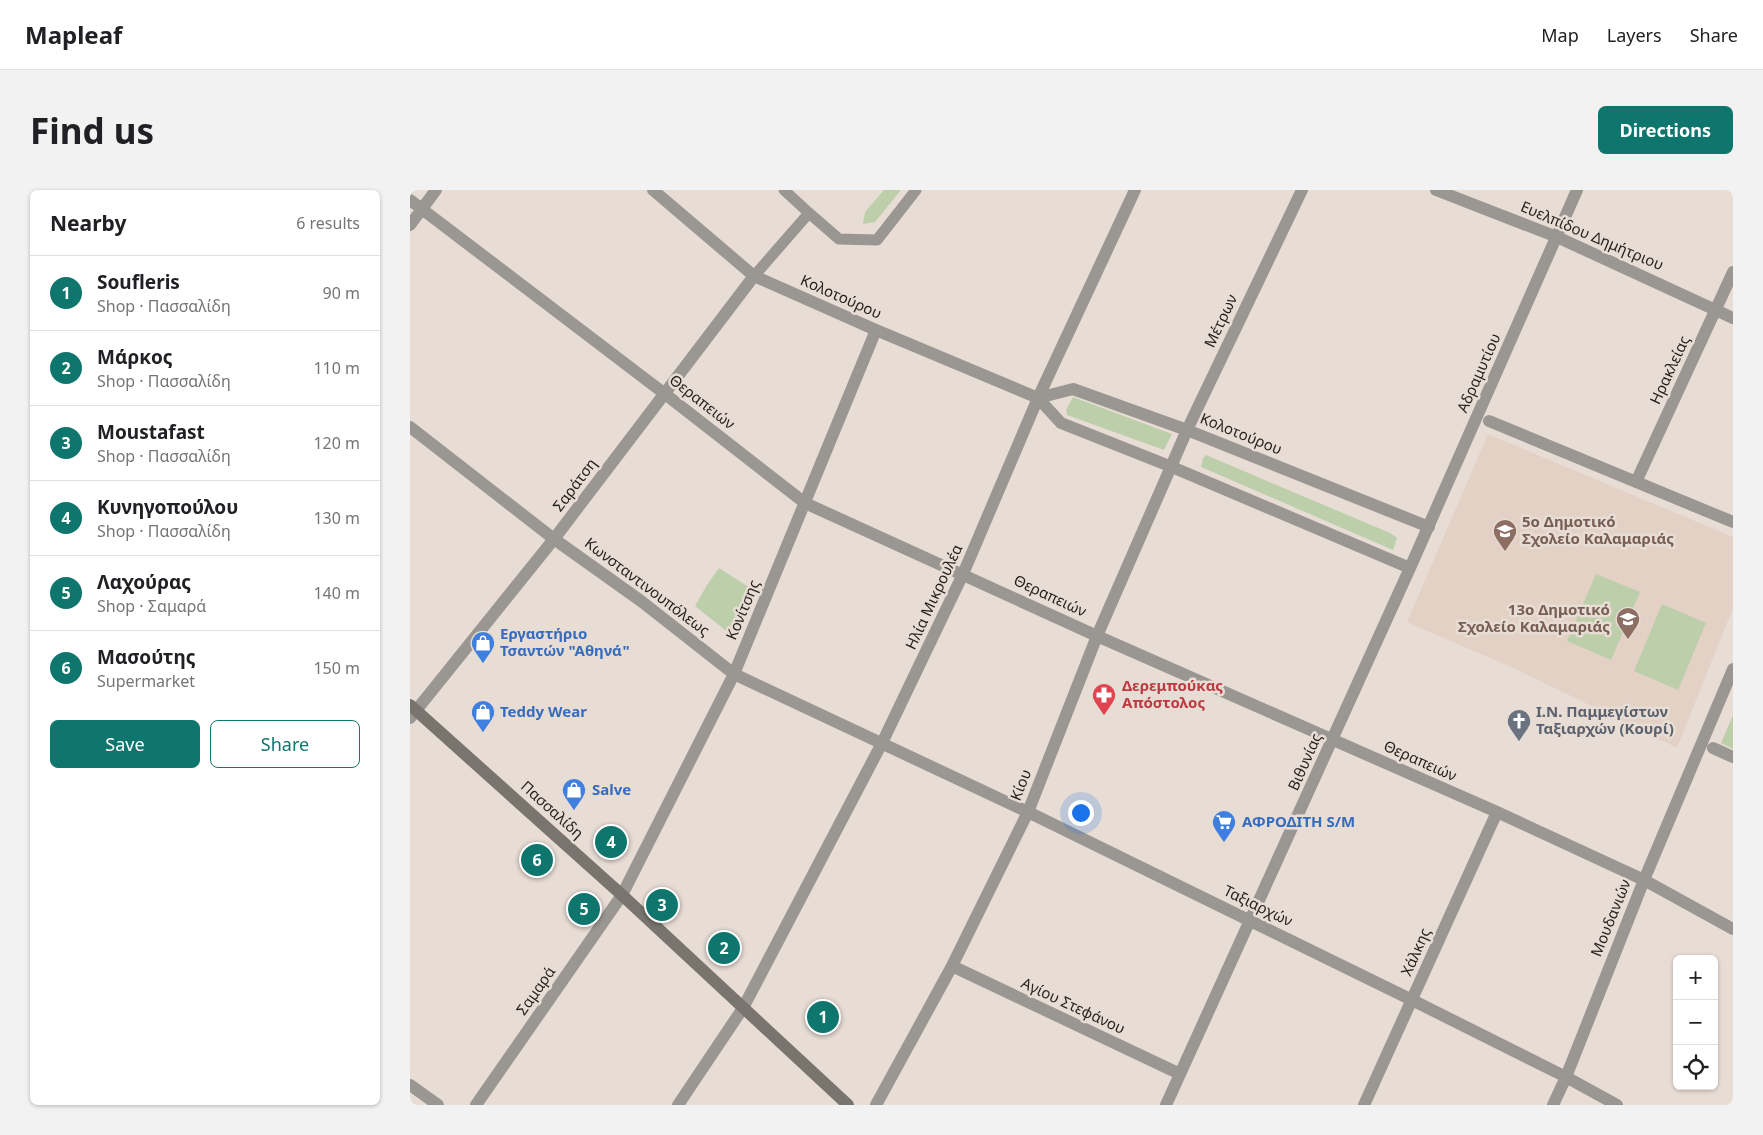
<!DOCTYPE html>
<html lang="en">
<head>
<meta charset="utf-8">
<style>
	:root { --surface:#fff; --page:#f2f2f2; --text:#202124; --muted:#757577; --line:#e0e0e0; --accent:#0f766e }
	body { margin:0; font-family:"Noto Sans",sans-serif; background:var(--page); color:var(--text) }
	.controls { position:absolute; right:15px; bottom:15px; display:grid; overflow:hidden; border-radius:8px; box-shadow:0 1px 4px #0004 }
	.controls button { width:45px; height:45px; display:grid; place-items:center; padding:0; border:0; border-bottom:1px solid var(--line); background:var(--surface); color:var(--text); font:25px sans-serif }
	.you { position:absolute; left:670px; top:622px; width:18px; height:18px; margin:-12px; border:4px solid #fff; border-radius:50%; background:#1a73e8; box-shadow:0 0 0 8px #1a73e833 }
	.badge { display:grid; place-items:center; width:32px; height:32px; border-radius:50%; background:var(--accent); color:#fff; font-size:16px; font-weight:700 }
	.pin { position:absolute; translate:-50% -50%; border:2px solid #fff; box-shadow:0 1px 5px #0006 }
	.list { margin:0; padding:0; list-style:none }
	h2 { display:flex; justify-content:space-between; align-items:center; height:65px; margin:0; padding:0 20px; font-size:21px }
	h2 small { font-size:16px; font-weight:400; color:var(--muted) }
	.list li { display:grid; grid-template-columns:32px 1fr auto; gap:15px; align-items:center; box-sizing:border-box; height:75px; padding:0 20px; border-top:1px solid var(--line) }
	.list b { display:block; font-size:19px; white-space:nowrap }
	.list p { margin:0; font-size:16px; white-space:nowrap; color:var(--muted) }
	.list em { font-size:16px; font-style:normal; color:var(--muted) }
	.actions { display:flex; gap:10px; padding:15px 20px }
	.actions a { flex:1; padding:11px 0; border:1px solid var(--accent); border-radius:8px; text-align:center; font-size:18px; color:var(--accent) }
	.actions .main { background:var(--accent); color:#fff }
	.icon { flex:none; width:28px; height:28px; fill:none; stroke:currentColor; stroke-width:2; stroke-linecap:round; stroke-linejoin:round }
	.map { position:relative; flex:none; width:1323px; height:915px; overflow:hidden; border-radius:8px }
	header { display:flex; align-items:center; gap:30px; box-sizing:border-box; height:70px; padding:0 25px; background:var(--surface); border-bottom:1px solid var(--line) }
	header strong { font-size:24px }
	nav { display:flex; gap:28px; margin-inline-start:auto; font-size:18px }
	.intro { display:flex; align-items:center; justify-content:space-between; box-sizing:border-box; height:120px; padding:0 30px }
	h1 { margin:0; font-size:35px }
	.button { padding:12px 22px; border-radius:8px; background:var(--accent); color:#fff; font-size:18px; font-weight:700 }
	main { display:flex; gap:30px; padding:0 30px }
	aside { flex:1; background:var(--surface); border-radius:8px; box-shadow:0 1px 4px #0004 }
	.map>svg:first-child { display:block }
</style>
</head>
<body>
<header>
<strong>Mapleaf</strong>
<nav><a>Map</a><a>Layers</a><a>Share</a></nav>
</header>
<div class="intro"><h1>Find us</h1><a class="button">Directions</a></div>
<main>
<aside>
<h2>Nearby<small>6 results</small></h2>
<ul class="list">
<li><span class="badge">1</span><div><b>Soufleris</b><p>Shop · Πασσαλίδη</p></div><em>90 m</em></li>
<li><span class="badge">2</span><div><b>Μάρκος</b><p>Shop · Πασσαλίδη</p></div><em>110 m</em></li>
<li><span class="badge">3</span><div><b>Moustafast</b><p>Shop · Πασσαλίδη</p></div><em>120 m</em></li>
<li><span class="badge">4</span><div><b>Κυνηγοπούλου</b><p>Shop · Πασσαλίδη</p></div><em>130 m</em></li>
<li><span class="badge">5</span><div><b>Λαχούρας</b><p>Shop · Σαμαρά</p></div><em>140 m</em></li>
<li><span class="badge">6</span><div><b>Μασούτης</b><p>Supermarket</p></div><em>150 m</em></li>
</ul>
<div class="actions"><a class="main">Save</a><a>Share</a></div>
</aside>
<div class="map">
<svg width="1323" height="915" viewBox="0 0 1323 915">
	<rect width="100%" height="100%" fill="#e8ddd5"/>
	<path fill="#e3d1c5" d="M1078,244L1323,347V418L1267,558L1112,482L997,432Z"/>
	<path fill="#bdceaa" d="M474,0H491L465,32L453,34L455,22Z
		M663,207L762,244L754,260L657,225L656,220Z
		M796,265L980,343L987,348L983,360L791,277L793,268Z
		M309,378L342,399L320,444L285,416L297,395Z
		M1186,384L1230,402L1201,470L1157,451Z
		M1252,414L1296,433L1268,500L1224,481Z
		M1323,525V559L1311,553Z"/>
	<g fill="none" stroke-linecap="round" stroke-linejoin="round">
		<path stroke="#9a9793" stroke-width="11" d="M399,23L429,49L467,50L506,0
			M344,86L399,23L374,0"/>
		<path stroke="#9a9793" stroke-width="12" d="M243,0L344,86L466,140L628,208L651,233L762,277L1000,378
			M1026,0L1147,47L1323,128
			M0,10L255,204L395,313L687,446L1087,622L1234,690L1323,739
			M0,35L26,0
			M628,208L663,199L777,240L1019,337
			M1079,231L1323,332
			M0,237L144,349L231,411L324,484L618,622L1002,810L1156,887L1207,915
			M1226,292L1323,82
			M0,528L144,349L344,86
			M1303,558L1323,567
			M542,776L770,884
			M0,895L28,915
			M66,915L212,705L324,484L466,140
			M268,915L333,818L472,553L553,384L628,208L725,0
			M466,915L542,776L618,622L687,446L777,240L892,0
			M756,915L1000,378L1167,0
			M954,915L1087,622
			M1143,915L1156,887L1234,690L1323,479"/>
		<path stroke="#79746e" stroke-width="12" d="M0,515L212,705L438,915"/>
	</g>
	<defs>
		<g id="school-pin" transform="scale(1.25)"><path d="M0 17L-7.5 6A9.5 9.5 0 1 1 7.5 6Z" fill="#8d6e63" stroke="#e8ddd5"/><path d="M0-5L7-2L0 1L-7-2ZM-4 1L0 2.5L4 1V4Q0 6-4 4Z" fill="#fff"/></g>
		<g id="shop-pin" transform="scale(1.25)"><path d="M0 17L-7.5 6A9.5 9.5 0 1 1 7.5 6Z" fill="#3f7fe0" stroke="#e8ddd5"/><path d="M-5-2.5h2.3a2.7 3.5 0 0 1 5.4 0H5L5.5 6h-11ZM-1.5-2.5h3a1.5 2.3 0 0 0-3 0Z" fill="#fff"/></g>
		<g id="pharmacy-pin" transform="scale(1.25)"><path d="M0 17L-7.5 6A9.5 9.5 0 1 1 7.5 6Z" fill="#e0444e" stroke="#e8ddd5"/><path d="M-2-6h4v4h4v4h-4v4h-4v-4h-4v-4h4Z" fill="#fff"/></g>
		<g id="church-pin" transform="scale(1.25)"><path d="M0 17L-7.5 6A9.5 9.5 0 1 1 7.5 6Z" fill="#6b7280" stroke="#e8ddd5"/><path d="M-1.2-6h2.4v3.5h3.3v2.4h-3.3V6h-2.4V-.1h-3.3v-2.4h3.3Z" fill="#fff"/></g>
		<g id="supermarket-pin" transform="scale(1.25)"><path d="M0 17L-7.5 6A9.5 9.5 0 1 1 7.5 6Z" fill="#3f7fe0" stroke="#e8ddd5"/><path d="M-6-5.5h2.5l.6 2H6L4.5 2H-2.5L-4.4-4H-6ZM-1.5 3.2a1.3 1.3 0 1 0 .1 0ZM3 3.2a1.3 1.3 0 1 0 .1 0Z" fill="#fff"/></g>
	</defs>
	<g fill-rule="evenodd">
		<use href="#school-pin" x="1095" y="341"/>
		<use href="#school-pin" x="1218" y="429"/>
		<use href="#shop-pin" x="73" y="453"/>
		<use href="#pharmacy-pin" x="694" y="505"/>
		<use href="#shop-pin" x="73" y="522"/>
		<use href="#church-pin" x="1109" y="531"/>
		<use href="#shop-pin" x="164" y="600"/>
		<use href="#supermarket-pin" x="814" y="632"/>
	</g>
	<g text-anchor="middle" stroke-width="5" stroke-linejoin="round" paint-order="stroke">
		<g font-size="15" fill="#231f1c" stroke="#e8ddd5">
			<text transform="translate(1182 46) rotate(23)" y="5">Ευελπίδου Δημήτριου</text>
			<text transform="translate(431 107) rotate(24)" y="5">Κολοτούρου</text>
			<text transform="translate(811 131) rotate(-65)" y="5">Μέτρων</text>
			<text transform="translate(1260 180) rotate(-65)" y="5">Ηρακλείας</text>
			<text transform="translate(1069 183) rotate(-66)" y="5">Αδραμυτίου</text>
			<text transform="translate(292 212) rotate(38)" y="5">Θεραπειών</text>
			<text transform="translate(831 244) rotate(22)" y="5">Κολοτούρου</text>
			<text transform="translate(165 295) rotate(-53)" y="5">Σαράτση</text>
			<text transform="translate(237 397) rotate(37)" y="5">Κωνσταντινουπόλεως</text>
			<text transform="translate(640 406) rotate(25)" y="5">Θεραπειών</text>
			<text transform="translate(524 407) rotate(-65)" y="5">Ηλία Μικρουλέα</text>
			<text transform="translate(333 420) rotate(-67)" y="5">Κονίτσης</text>
			<text transform="translate(1010 571) rotate(24)" y="5">Θεραπειών</text>
			<text transform="translate(895 572) rotate(-66)" y="5">Βιθυνίας</text>
			<text transform="translate(611 595) rotate(-68)" y="5">Κίου</text>
			<text transform="translate(142 620) rotate(42)" y="5">Πασσαλίδη</text>
			<text transform="translate(848 716) rotate(26)" y="5">Ταξιαρχών</text>
			<text transform="translate(1201 728) rotate(-68)" y="5">Μουδανιών</text>
			<text transform="translate(1006 762) rotate(-66)" y="5">Χάλκης</text>
			<text transform="translate(126 801) rotate(-55)" y="5">Σαμαρά</text>
			<text transform="translate(663 816) rotate(25)" y="5">Αγίου Στεφάνου</text>
		</g>
		<g font-size="15" font-weight="bold" fill="#785e54" stroke="#e8ddd5" text-anchor="start">
			<text x="1112" y="337">5ο Δημοτικό<tspan x="1112" dy="17">Σχολείο Καλαμαριάς</tspan></text>
			<text x="1200" y="425" text-anchor="end">13ο Δημοτικό<tspan x="1200" dy="17">Σχολείο Καλαμαριάς</tspan></text>
		</g>
		<g font-size="15" font-weight="bold" fill="#366cbe" stroke="#e8ddd5" text-anchor="start">
			<text x="90" y="449">Εργαστήριο<tspan x="90" dy="17">Τσαντών "Αθηνά"</tspan></text>
			<text x="90" y="527">Teddy Wear</text>
			<text x="182" y="605">Salve</text>
			<text x="832" y="637">ΑΦΡΟΔΙΤΗ S/M</text>
		</g>
		<g font-size="15" font-weight="bold" fill="#be3a42" stroke="#e8ddd5" text-anchor="start">
			<text x="712" y="501">Δερεμπούκας<tspan x="712" dy="17">Απόστολος</tspan></text>
		</g>
		<g font-size="15" font-weight="bold" fill="#5b616d" stroke="#e8ddd5" text-anchor="start">
			<text x="1126" y="527">Ι.Ν. Παμμεγίστων<tspan x="1126" dy="17">Ταξιαρχών (Κουρί)</tspan></text>
		</g>
	</g>
</svg>
<div class="controls">
<button>+</button>
<button>−</button>
<button><svg class="icon" aria-label="locate" viewBox="0 0 24 24"><circle cx="12" cy="12" r="6"/><path d="M12 2v4M12 18v4M2 12h4M18 12h4"/></svg></button>
</div>
<div class="you"></div>
<div class="pin badge" style="left:413px;top:827px">1</div>
<div class="pin badge" style="left:314px;top:758px">2</div>
<div class="pin badge" style="left:252px;top:715px">3</div>
<div class="pin badge" style="left:201px;top:652px">4</div>
<div class="pin badge" style="left:174px;top:719px">5</div>
<div class="pin badge" style="left:127px;top:670px">6</div>
</div>
</main>
</body>
</html>
